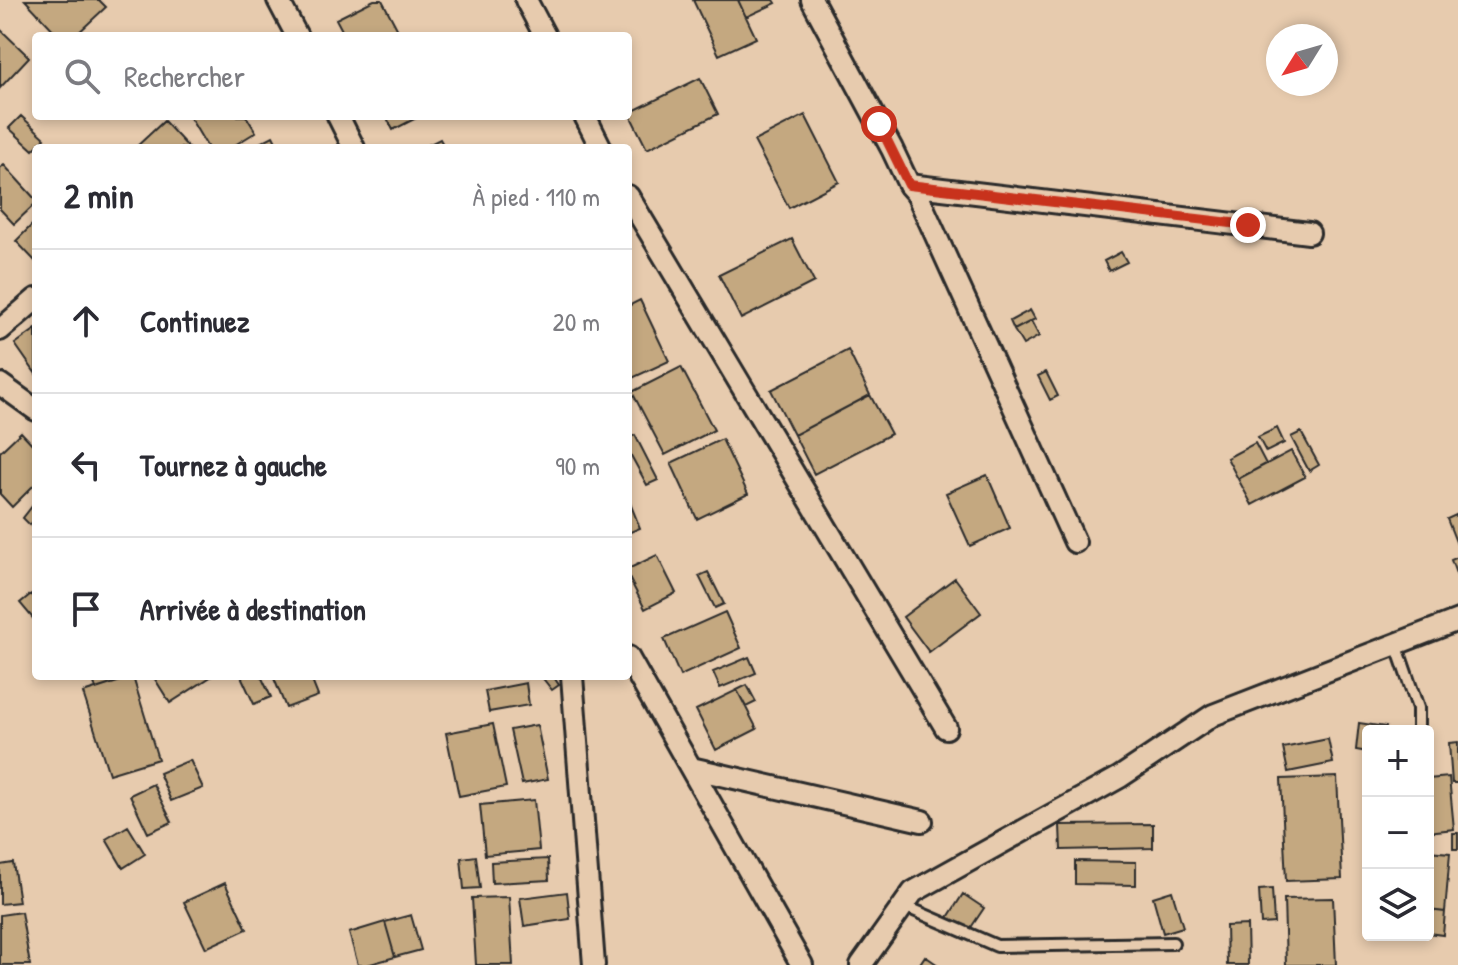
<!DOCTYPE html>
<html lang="fr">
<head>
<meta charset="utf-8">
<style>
	:root { --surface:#fff; --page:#f7f7f7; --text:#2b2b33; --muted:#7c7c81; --line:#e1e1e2 }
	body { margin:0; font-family:"Patrick Hand",sans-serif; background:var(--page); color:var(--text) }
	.controls { position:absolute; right:24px; bottom:24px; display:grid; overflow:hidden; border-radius:8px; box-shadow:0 4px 12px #0003 }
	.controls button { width:72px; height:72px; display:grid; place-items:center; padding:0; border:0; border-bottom:2px solid var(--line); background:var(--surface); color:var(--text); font:40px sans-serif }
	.compass { position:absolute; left:1266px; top:24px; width:72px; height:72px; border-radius:50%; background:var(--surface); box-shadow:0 4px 12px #0003; rotate:233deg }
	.stop { position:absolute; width:24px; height:24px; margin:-18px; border:6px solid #c8321e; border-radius:50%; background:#fff }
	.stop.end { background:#c8321e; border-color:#fff; box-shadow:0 2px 8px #0008 }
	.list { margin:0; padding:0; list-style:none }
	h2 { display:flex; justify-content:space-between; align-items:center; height:104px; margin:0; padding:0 32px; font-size:34px }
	h2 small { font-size:26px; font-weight:400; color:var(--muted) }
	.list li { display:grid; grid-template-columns:52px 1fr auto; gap:24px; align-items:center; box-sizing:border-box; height:144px; padding:0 32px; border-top:2px solid var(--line) }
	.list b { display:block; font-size:30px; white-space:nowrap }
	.list em { font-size:26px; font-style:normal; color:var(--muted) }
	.icon { flex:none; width:44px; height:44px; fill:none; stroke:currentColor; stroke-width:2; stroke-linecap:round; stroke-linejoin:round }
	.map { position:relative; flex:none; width:1458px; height:965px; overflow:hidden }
	.search { position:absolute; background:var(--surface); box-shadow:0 4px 12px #0003; left:32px; top:32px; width:600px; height:88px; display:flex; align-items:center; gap:20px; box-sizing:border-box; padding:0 28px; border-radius:8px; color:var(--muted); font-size:30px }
	.panel { position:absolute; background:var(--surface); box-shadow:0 4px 12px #0003; left:32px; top:144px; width:600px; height:536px; border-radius:8px }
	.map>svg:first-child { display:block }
</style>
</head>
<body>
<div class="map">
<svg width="1458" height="965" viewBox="0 0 1458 965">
	<rect width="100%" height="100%" fill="#e7cbae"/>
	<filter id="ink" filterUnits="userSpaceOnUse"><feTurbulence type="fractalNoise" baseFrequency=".0125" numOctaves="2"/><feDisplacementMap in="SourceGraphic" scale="16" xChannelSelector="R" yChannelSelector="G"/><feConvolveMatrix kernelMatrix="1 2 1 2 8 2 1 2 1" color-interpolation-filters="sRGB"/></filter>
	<g filter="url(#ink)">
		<path fill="#c4a880" stroke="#2b2b2b" stroke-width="2" d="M25,0H99L106,7L75,36H59Z
			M374,0H382L401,36H345L336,19Z
			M693,0H738L756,38L719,55Z
			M738,0H774L776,3L746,17Z
			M0,29L29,57L0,88Z
			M700,78L718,114L647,149L629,113Z
			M805,115L839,182L789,208L754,141Z
			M21,116L45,138L33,150L9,128Z
			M189,116H246L256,132L230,148H208Z
			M386,116H420L393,130Z
			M164,121L189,148H135Z
			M273,136L279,148H250Z
			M440,139L445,148H422Z
			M4,165L36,200V203L14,224L0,209V168Z
			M36,221V262L16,241Z
			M792,239L814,282L741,319L719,275Z
			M1121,252L1127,262L1109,271L1104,261Z
			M640,300L669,361L628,380V306Z
			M1030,310L1035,319L1014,330L1010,321Z
			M1031,321L1039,336L1023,345L1014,330Z
			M36,329V374L15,344Z
			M848,350L870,395L794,435L771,390Z
			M681,367L714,430L665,455L632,392Z
			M1046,372L1058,396L1050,400L1038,376Z
			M870,395L891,434L814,474L794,435Z
			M1277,428L1284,443L1266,452L1258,437Z
			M21,432L36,448V483L12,507L0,494V452Z
			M1301,432L1319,465L1309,471L1291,437Z
			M635,435L658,480L647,485L628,450V438Z
			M722,439L748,494L697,519L671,463Z
			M1255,443L1266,464L1238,479L1227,458Z
			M1291,451L1305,477L1252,505L1238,479Z
			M987,475L1010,528L970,546L946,493Z
			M628,498L640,528L628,533Z
			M33,505L36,508V517L30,525L23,518Z
			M1458,514V547L1447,519Z
			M657,555L676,593L645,609L628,576V569Z
			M1458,557V579L1451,560Z
			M708,572L724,604L715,608L699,576Z
			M955,578L981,613L929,652L903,617Z
			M31,594L36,599V622L20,603Z
			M725,612L741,648L680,676L664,639Z
			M749,657L756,673L720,688L713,672Z
			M92,676H133V677L96,689Z
			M153,676H212L170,703Z
			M241,676H261L271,697L254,704Z
			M273,676H310L318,696L286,708Z
			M541,676H553L559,685L552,690Z
			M133,677L158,759L109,774L83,693Z
			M526,683L529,705L489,712L485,691Z
			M747,685L756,702L746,707L737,690Z
			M737,690L757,729L716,750L696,710Z
			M1359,723L1386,727L1385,731H1368V752L1356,750Z
			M493,724L506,787L459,796L446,733Z
			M537,725L548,779L522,784L510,730Z
			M1328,739L1333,763L1288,772L1283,748Z
			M1458,742V783H1452L1449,743Z
			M190,760L203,788L171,801L159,773Z
			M1337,777L1342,879L1286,881L1281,779Z
			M1449,777L1454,829L1428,832V779Z
			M153,784L172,822L148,833L130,795Z
			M534,800L539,850L485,855L480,805Z
			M1153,824V848L1061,850L1060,825Z
			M128,826L145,854L123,868L106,839Z
			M1453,833H1458V849H1453Z
			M1428,851L1450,853L1445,912L1428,910Z
			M476,856L480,888L464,889L461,858Z
			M548,859L549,880L492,883L491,862Z
			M1075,861L1136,862V885L1075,884Z
			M13,863L19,902L0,904V865Z
			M225,883L247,929L206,948L184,902Z
			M1272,889L1274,923L1261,924L1259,890Z
			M1172,891L1183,927L1163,933L1153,897Z
			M567,892L570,919L524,926L520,898Z
			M963,894L984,908L968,932L947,919Z
			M509,897L513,965H476L472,898Z
			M1333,898L1336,965H1286L1284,899Z
			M1428,910L1445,912L1443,935L1428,933Z
			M21,912L30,965H0V915Z
			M411,915L421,950L395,957L385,922Z
			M385,922L395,957L367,965H358L349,933Z
			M1247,925L1248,965H1227L1226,926Z
			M925,956L938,965H919Z"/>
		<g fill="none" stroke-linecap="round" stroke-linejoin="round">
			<g stroke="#2b2b2b" stroke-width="16">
				<path id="service" d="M1396,644L1418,708V731
					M902,905L997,946L1173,943"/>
			</g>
			<g stroke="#2b2b2b" stroke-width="26">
				<path id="minor" d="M278,0L297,36
					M526,0L545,36
					M812,0L892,149L909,185L917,194L1075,542
					M338,116L354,148
					M585,116L601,148
					M909,185L1309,233
					M628,196L946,728
					M0,330L36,299
					M0,384L36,410
					M628,657L802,965
					M572,676L594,965
					M691,768L922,821
					M861,965L913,892L1120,777L1213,715L1458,620"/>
			</g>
			<use href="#service" stroke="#e7cbae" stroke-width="10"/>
			<use href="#minor" stroke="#e7cbae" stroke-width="20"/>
		</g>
	</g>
	<g fill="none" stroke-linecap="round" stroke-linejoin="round" filter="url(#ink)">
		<path stroke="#c8321e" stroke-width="10" d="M879,124L909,185L1248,225"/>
	</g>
</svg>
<div class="controls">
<button>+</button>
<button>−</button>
<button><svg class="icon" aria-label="layers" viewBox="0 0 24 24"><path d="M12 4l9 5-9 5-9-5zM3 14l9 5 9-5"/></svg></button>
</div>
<svg class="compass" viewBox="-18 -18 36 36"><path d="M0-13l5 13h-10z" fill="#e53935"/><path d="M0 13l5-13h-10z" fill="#7c7c81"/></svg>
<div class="stop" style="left:879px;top:124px"></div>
<div class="stop end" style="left:1248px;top:225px"></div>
<div class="search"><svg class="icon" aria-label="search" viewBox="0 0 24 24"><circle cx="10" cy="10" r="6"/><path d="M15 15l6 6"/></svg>Rechercher</div>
<section class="panel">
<h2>2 min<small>À pied · 110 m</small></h2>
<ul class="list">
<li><svg class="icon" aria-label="ahead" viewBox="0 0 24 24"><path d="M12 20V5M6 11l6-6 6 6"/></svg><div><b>Continuez</b></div><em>20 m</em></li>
<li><svg class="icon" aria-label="left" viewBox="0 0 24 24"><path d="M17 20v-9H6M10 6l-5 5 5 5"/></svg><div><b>Tournez à gauche</b></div><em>90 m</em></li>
<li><svg class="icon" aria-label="arrive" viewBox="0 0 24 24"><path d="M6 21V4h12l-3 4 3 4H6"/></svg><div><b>Arrivée à destination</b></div></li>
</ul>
</section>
</div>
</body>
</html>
